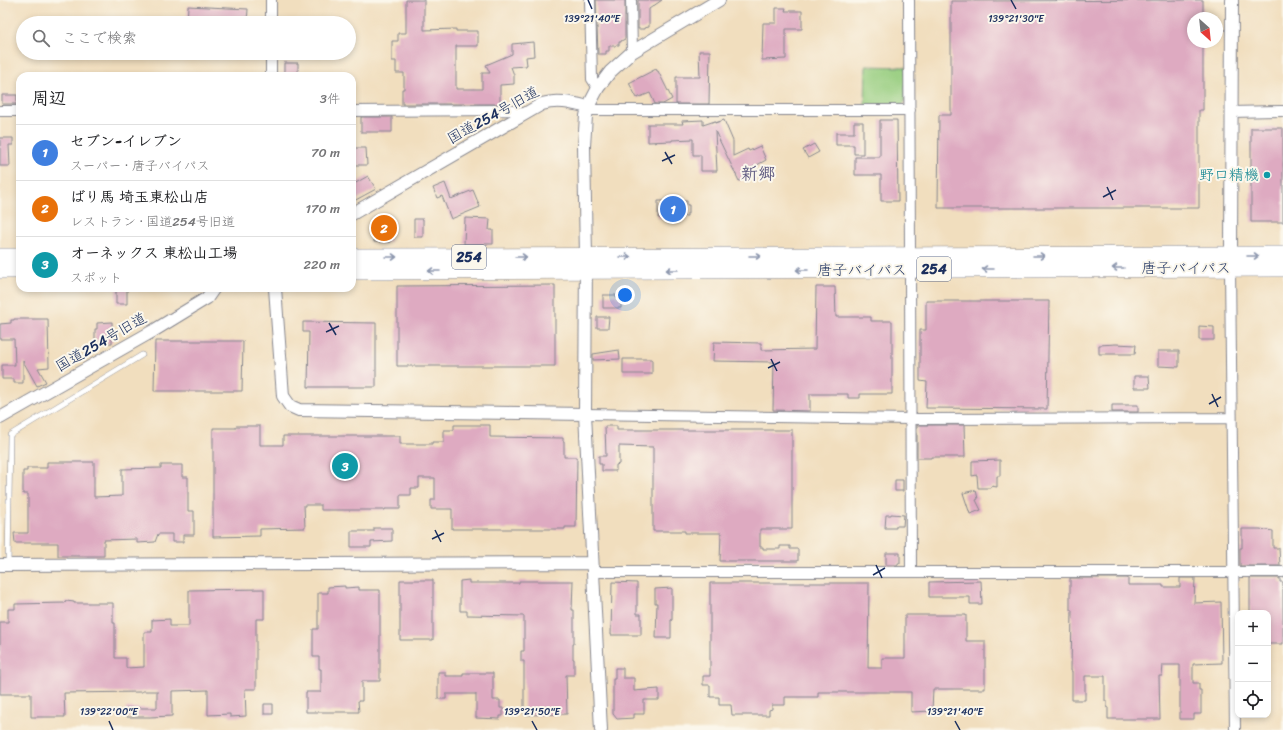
<!DOCTYPE html>
<html lang="ja">
<head>
<meta charset="utf-8">
<style>
	:root { --surface:#fff; --page:#f2f2f2; --text:#202124; --muted:#757577; --line:#e0e0e0; --accent:#1f6fb2 }
	body { margin:0; font-family:Sriracha,"Klee One",sans-serif; background:var(--page); color:var(--text) }
	.controls { position:absolute; right:12px; bottom:12px; display:grid; overflow:hidden; border-radius:8px; box-shadow:0 2px 6px #0003 }
	.controls button { width:36px; height:36px; display:grid; place-items:center; padding:0; border:0; border-bottom:1px solid var(--line); background:var(--surface); color:var(--text); font:20px sans-serif }
	.compass { position:absolute; left:1187px; top:12px; width:36px; height:36px; border-radius:50%; background:var(--surface); box-shadow:0 2px 6px #0003; rotate:153deg }
	.you { position:absolute; left:625px; top:295px; width:14px; height:14px; margin:-10px; border:3px solid #fff; border-radius:50%; background:#1a73e8; box-shadow:0 0 0 6px #1a73e833 }
	.badge { display:grid; place-items:center; width:26px; height:26px; border-radius:50%; background:var(--accent); color:#fff; font-size:13px; font-weight:700 }
	.pin { position:absolute; translate:-50% -50%; border:2px solid #fff; box-shadow:0 1px 4px #0006 }
	.list { margin:0; padding:0; list-style:none }
	h2 { display:flex; justify-content:space-between; align-items:center; height:52px; margin:0; padding:0 16px; font-size:17px }
	h2 small { font-size:13px; font-weight:400; color:var(--muted) }
	.list li { display:grid; grid-template-columns:26px 1fr auto; gap:12px; align-items:center; box-sizing:border-box; height:56px; padding:0 16px; border-top:1px solid var(--line) }
	.list b { display:block; font-size:15px; white-space:nowrap }
	.list p { margin:0; font-size:13px; white-space:nowrap; color:var(--muted) }
	.list em { font-size:13px; font-style:normal; color:var(--muted) }
	.icon { flex:none; width:22px; height:22px; fill:none; stroke:currentColor; stroke-width:2; stroke-linecap:round; stroke-linejoin:round }
	.map { position:relative; flex:none; width:1283px; height:730px; overflow:hidden }
	.search { position:absolute; background:var(--surface); box-shadow:0 2px 6px #0003; left:16px; top:16px; width:340px; height:44px; display:flex; align-items:center; gap:10px; box-sizing:border-box; padding:0 14px; border-radius:22px; color:var(--muted); font-size:15px }
	.panel { position:absolute; background:var(--surface); box-shadow:0 2px 6px #0003; left:16px; top:72px; width:340px; height:220px; border-radius:12px }
	.map>svg:first-child { display:block }
</style>
</head>
<body>
<div class="map">
<svg width="1283" height="730" viewBox="0 0 1283 730">
	<rect width="100%" height="100%" fill="#fbf7ec"/>
	<filter id="ink" filterUnits="userSpaceOnUse"><feTurbulence type="fractalNoise" baseFrequency=".025" numOctaves="2"/><feDisplacementMap in="SourceGraphic" scale="8" xChannelSelector="R" yChannelSelector="G"/><feConvolveMatrix kernelMatrix="1 2 1 2 8 2 1 2 1" color-interpolation-filters="sRGB"/></filter>
	<filter id="wash" filterUnits="userSpaceOnUse"><feTurbulence type="fractalNoise" baseFrequency=".012" numOctaves="4" result="noise"/><feDisplacementMap in="SourceGraphic" scale="16" xChannelSelector="R" yChannelSelector="G"/><feGaussianBlur stdDeviation="0.9" result="paint"/><feColorMatrix in="noise" values="0 0 0 0 0 0 0 0 0 0 0 0 0 0 0 0 0 1.4 0 .05"/><feComposite in="paint" operator="in"/></filter>
	<g filter="url(#wash)">
		<rect width="100%" height="100%" fill="#f1debe"/>
		<path fill="#98ce80" stroke="#5a7e6f" d="M866,66L906,67L905,102L901,106H865Z"/>
		<g id="blocks">
			<path fill="#deaac1" d="M406,0H424V30L456,29V31H478V46H456V89H482V73H490L486,65L512,54V44L533,42L534,56L526,57L527,65H526V66L511,67L514,75V84L500,85V104H402V89H404V73H396V61H392V41H398V33H406Z
				M596,0H625V39L621,41V42H619V45H616V46H609V51H606V54H598Z
				M638,0H662L649,9V27L644,28V29H638Z
				M1203,0V18H1193V42H1203V110H1199V208H938L939,115H951V1Z
				M188,6L248,9L247,23H187Z
				M776,8H786L785,11H802V29H786V59L762,60L763,23H776Z
				M699,51H710L709,104H676V77H700Z
				M284,63H298V74H284Z
				M656,69L657,71H658L672,99L663,104H655L650,93L637,98L629,83Z
				M2,95H17V104H2Z
				M361,117H392V132H361Z
				M703,120V125L715,121V123L724,120L733,141V156L748,149L749,151L760,146L766,160L750,169L753,175L739,181L715,131L717,171H701V155H693V139L672,140V141L648,142V124H683L682,121Z
				M880,120H897L898,201H881V175H855V157H880Z
				M854,122H863V154H854V145H836V133H854Z
				M1251,128H1283V222H1251Z
				M0,138H13V145H9L10,166H0Z
				M814,144L819,152L808,158L803,150Z
				M352,148H366L367,165H352Z
				M368,176L376,189L352,202V185Z
				M445,183L451,199L473,190L480,207L451,219L442,196L437,198L433,188Z
				M658,201H687V205H689V213H687V216H680V217L658,218Z
				M374,216L390,217V242H374Z
				M465,218L490,219L489,230H493V244H464Z
				M414,219H423V237H414Z
				M555,285V366H397V286Z
				M816,287H835L836,317H871V321H892V394H860V398H848V394H810V411L773,410L774,362L713,361L714,342L761,343V350L815,349Z
				M116,288H127V304H116Z
				M603,295H616V297H621V308H603Z
				M926,301H1049L1047,409L926,408L927,382L920,381V330H926Z
				M597,317H609L608,328H597Z
				M14,319H48L49,367L38,368L46,382L37,386L23,361V383H14V379H2V365H15L14,339H0V324L11,323V320H14Z
				M112,322V343L98,344L97,339H95V329H97V323Z
				M303,322L376,323V387H308L309,332H303Z
				M1199,326L1214,327V340H1199Z
				M155,341H243L242,391H154Z
				M1116,344L1136,345L1135,354H1099V345Z
				M619,350L620,359L593,360V354Z
				M1158,351H1179V367L1158,366Z
				M623,359H652V374H623Z
				M1134,376H1149L1150,388H1134Z
				M1112,405H1138V412H1112Z
				M454,425H490V437L563,438V441H564V457H577L576,527H565V529H452V509H431V500H435V478H419V488H411V495H400V509H385V510H321V505H304L305,528L260,529V536L213,537V428H236V426H260V445H283V436H400V444H432V442H444V430H454Z
				M917,425H964L965,457H931V458H917Z
				M605,426H617V430H792V529H760V547H763V549H780V546H790V549H798V561H720L721,533H685V531H653V447L619,446V464L616,465V471H602V464H599V456H606Z
				M1000,460V476H997V487L991,486V488H978L977,475L972,476V461Z
				M47,462H94V497L122,496V469L161,468V465H182V477H188V511H194V535H183V542H172V534H158L155,542L137,543V539L104,540V556H58V543H15L14,533H28V494H23V471H27V468H47Z
				M895,480H903V491H895Z
				M976,490L978,499L976,500L981,510L970,514L963,493Z
				M891,514L904,515L903,526H896V528H885L886,515H891Z
				M374,528H392V541L371,542V547H351V531H374Z
				M1242,529H1260L1273,531V548H1279L1280,566H1240V548H1242Z
				M886,553H900V563H898V565H886Z
				M1070,578H1128V585H1163V587H1180V578H1195L1194,603L1221,602L1222,663L1193,664V683H1199V690H1201V714H1194V719H1180V665H1163L1162,676H1159L1160,719H1108V707H1107V701H1105V676H1085V700H1072V671H1071L1072,610H1070Z
				M1250,578H1280V582H1283V644H1268V613H1250Z
				M400,580H433V640H400Z
				M469,580V583H519V581H573L572,610H574V644H573V659H574V675H566L567,714L524,715V661H521V651H524V616L467,615V611H460V581Z
				M981,581L982,604H970V597H929V582Z
				M612,582L637,583V614H641V635H611Z
				M710,583H869L868,668H882V658H905V615H966V641H985V689H933L932,711L911,712V692H818V697H785V705H772V709L769,710V715H732L731,705H719V697H710V685H703V676H710Z
				M345,586V588L359,587V590H380V681H362V701H358L359,712H306V692H321V669H319V657H313V629H318V593H328V587Z
				M672,588V620H671V638H656L657,603H655V589Z
				M264,589V619H256V689H245L246,716L230,717V714L208,715V690L172,691V716L150,717H127L126,708H157V691H142V692L64,693L65,717H31V694H0V622H8V609H15V604L65,603L66,601L74,602V603H113V623H115V658H126V668L144,667V632H152V620L170,619V626H189V590Z
				M615,668H623V678H634V691L659,689V700H644V714H634V718L617,719L613,714V679H615Z
				M438,672H445V676H463V673H493V700H500V708H503V716H500V719L476,718V694H446V699H438Z
				M264,704H273V714H264Z"/>
		</g>
	</g>
	<g filter="url(#ink)">
		<use href="#blocks" fill-opacity="0" stroke="#86868e" stroke-width="1"/>
		<g fill="none" stroke-linecap="round" stroke-linejoin="round">
			<g stroke="#86868e" stroke-width="6">
				<path id="service" d="M8,565L10,435L142,355"/>
			</g>
			<g stroke="#86868e" stroke-width="12">
				<path id="minor" d="M271,0V23
					M590,0L592,79L598,88
					M631,0L632,52
					M909,0L910,257
					M271,76V53
					M587,110H910
					M0,111H20
					M352,111L509,110L525,114
					M1231,112L1283,111
					M1230,268L1235,730
					M910,270L911,572
					M585,414L911,419L1231,418
					M593,572H1283"/>
			</g>
			<g stroke="#86868e" stroke-width="14">
				<path id="tertiary" d="M352,214L542,104C558,99 572,103 588,107
					M1231,256L1232,0
					M275,288L283,396L290,406L299,410L585,414
					M0,418L153,331L207,298L214,288
					M0,565L592,563
					M601,730L585,414L586,257L584,146L586,116L588,107L598,88L610,72L632,52L719,0"/>
			</g>
			<g stroke="#86868e" stroke-width="18">
				<path id="trunk" d="M0,257H20
					M352,257L1283,255
					M0,270H20
					M352,271L1283,268"/>
			</g>
			<use href="#service" stroke="#fff" stroke-width="5"/>
			<use href="#minor" stroke="#fff" stroke-width="10"/>
			<use href="#tertiary" stroke="#fff" stroke-width="12"/>
			<use href="#trunk" stroke="#fff" stroke-width="17"/>
		</g>
		<defs><path id="oneway-shaft" d="M-6 0H5M1.5-3L5.5 0L1.5 3" fill="none" stroke-width="1.6" stroke-linecap="round" stroke-linejoin="round"/></defs>
		<g stroke="#8d97ae">
			<use href="#oneway-shaft" transform="translate(755 256)"/>
			<use href="#oneway-shaft" transform="translate(1039 256)"/>
			<use href="#oneway-shaft" transform="translate(1253 256)"/>
			<use href="#oneway-shaft" transform="translate(391 257)"/>
			<use href="#oneway-shaft" transform="translate(521 257)"/>
			<use href="#oneway-shaft" transform="translate(625 257)"/>
			<use href="#oneway-shaft" transform="translate(1118 268) rotate(180)"/>
			<use href="#oneway-shaft" transform="translate(988 269) rotate(180)"/>
			<use href="#oneway-shaft" transform="translate(672 270) rotate(180)"/>
			<use href="#oneway-shaft" transform="translate(802 270) rotate(180)"/>
			<use href="#oneway-shaft" transform="translate(434 271) rotate(-180)"/>
		</g>
	</g>
	<path fill="none" stroke="#1b2f5e" stroke-width="1.5" d="M588,0L592,9M1011,0L1016,9M665,152L672,164M662,161L675,155M1107,187L1113,200M1103,197L1116,190M329,323L336,335M326,332L339,326M771,359L777,371M768,368L780,362M1212,394L1218,407M1209,404L1221,397M435,530L441,542M432,539L444,533M876,565L882,578M873,575L885,568M109,721L113,730M532,721L537,730M955,721L960,730"/>
	<circle fill="#0f9aa8" stroke="#fbf7ec" stroke-width="1.5" cx="1267" cy="175" r="4"/>
	<g text-anchor="middle" stroke-width="4" stroke-linejoin="round" paint-order="stroke">
		<g fill="#fbf7ec" stroke="#5e6b89" stroke-width="1">
			<rect x="452" y="245" width="34" height="24" rx="3"/>
			<rect x="917" y="257" width="34" height="24" rx="3"/>
		</g>
		<g font-size="14" font-weight="bold" fill="#1b2f5e">
			<text x="469" y="262">254</text>
			<text x="934" y="274">254</text>
		</g>
		<g font-size="15" fill="#1b2f5e" stroke="#fbf7ec">
			<text transform="translate(493 115) rotate(-29)" y="5">国道254号旧道</text>
			<text x="1186" y="273">唐子バイパス</text>
			<text x="862" y="275">唐子バイパス</text>
			<text transform="translate(101 342) rotate(-30)" y="5">国道254号旧道</text>
		</g>
		<g font-size="15" fill="#0d838f" stroke="#fbf7ec" text-anchor="end">
			<text x="1259" y="180">野口精機</text>
		</g>
		<g font-size="17" font-weight="bold" fill="#5f5a81" stroke="#fbf7ec">
			<text x="758" y="179">新郷</text>
		</g>
	</g>
	<g font-size="10" text-anchor="middle" fill="#1b2f5e" stroke="#fbf7ec" stroke-width="4" stroke-linejoin="round" paint-order="stroke">
		<text x="592" y="22">139°21'40"E</text>
		<text x="1016" y="22">139°21'30"E</text>
		<text x="109" y="715">139°22'00"E</text>
		<text x="532" y="715">139°21'50"E</text>
		<text x="955" y="715">139°21'40"E</text>
	</g>
</svg>
<div class="controls">
<button>+</button>
<button>−</button>
<button><svg class="icon" aria-label="locate" viewBox="0 0 24 24"><circle cx="12" cy="12" r="6"/><path d="M12 2v4M12 18v4M2 12h4M18 12h4"/></svg></button>
</div>
<svg class="compass" viewBox="-18 -18 36 36"><path d="M0-13l5 13h-10z" fill="#e53935"/><path d="M0 13l5-13h-10z" fill="#757577"/></svg>
<div class="you"></div>
<div class="pin badge" style="left:673px;top:209px;background:#3f7fe0">1</div>
<div class="pin badge" style="left:384px;top:228px;background:#e8710a">2</div>
<div class="pin badge" style="left:345px;top:466px;background:#0f9aa8">3</div>
<div class="search"><svg class="icon" aria-label="search" viewBox="0 0 24 24"><circle cx="10" cy="10" r="6"/><path d="M15 15l6 6"/></svg>ここで検索</div>
<section class="panel">
<h2>周辺<small>3件</small></h2>
<ul class="list">
<li><span class="badge" style="background:#3f7fe0">1</span><div><b>セブン-イレブン</b><p>スーパー · 唐子バイパス</p></div><em>70 m</em></li>
<li><span class="badge" style="background:#e8710a">2</span><div><b>ばり馬 埼玉東松山店</b><p>レストラン · 国道254号旧道</p></div><em>170 m</em></li>
<li><span class="badge" style="background:#0f9aa8">3</span><div><b>オーネックス 東松山工場</b><p>スポット</p></div><em>220 m</em></li>
</ul>
</section>
</div>
</body>
</html>
